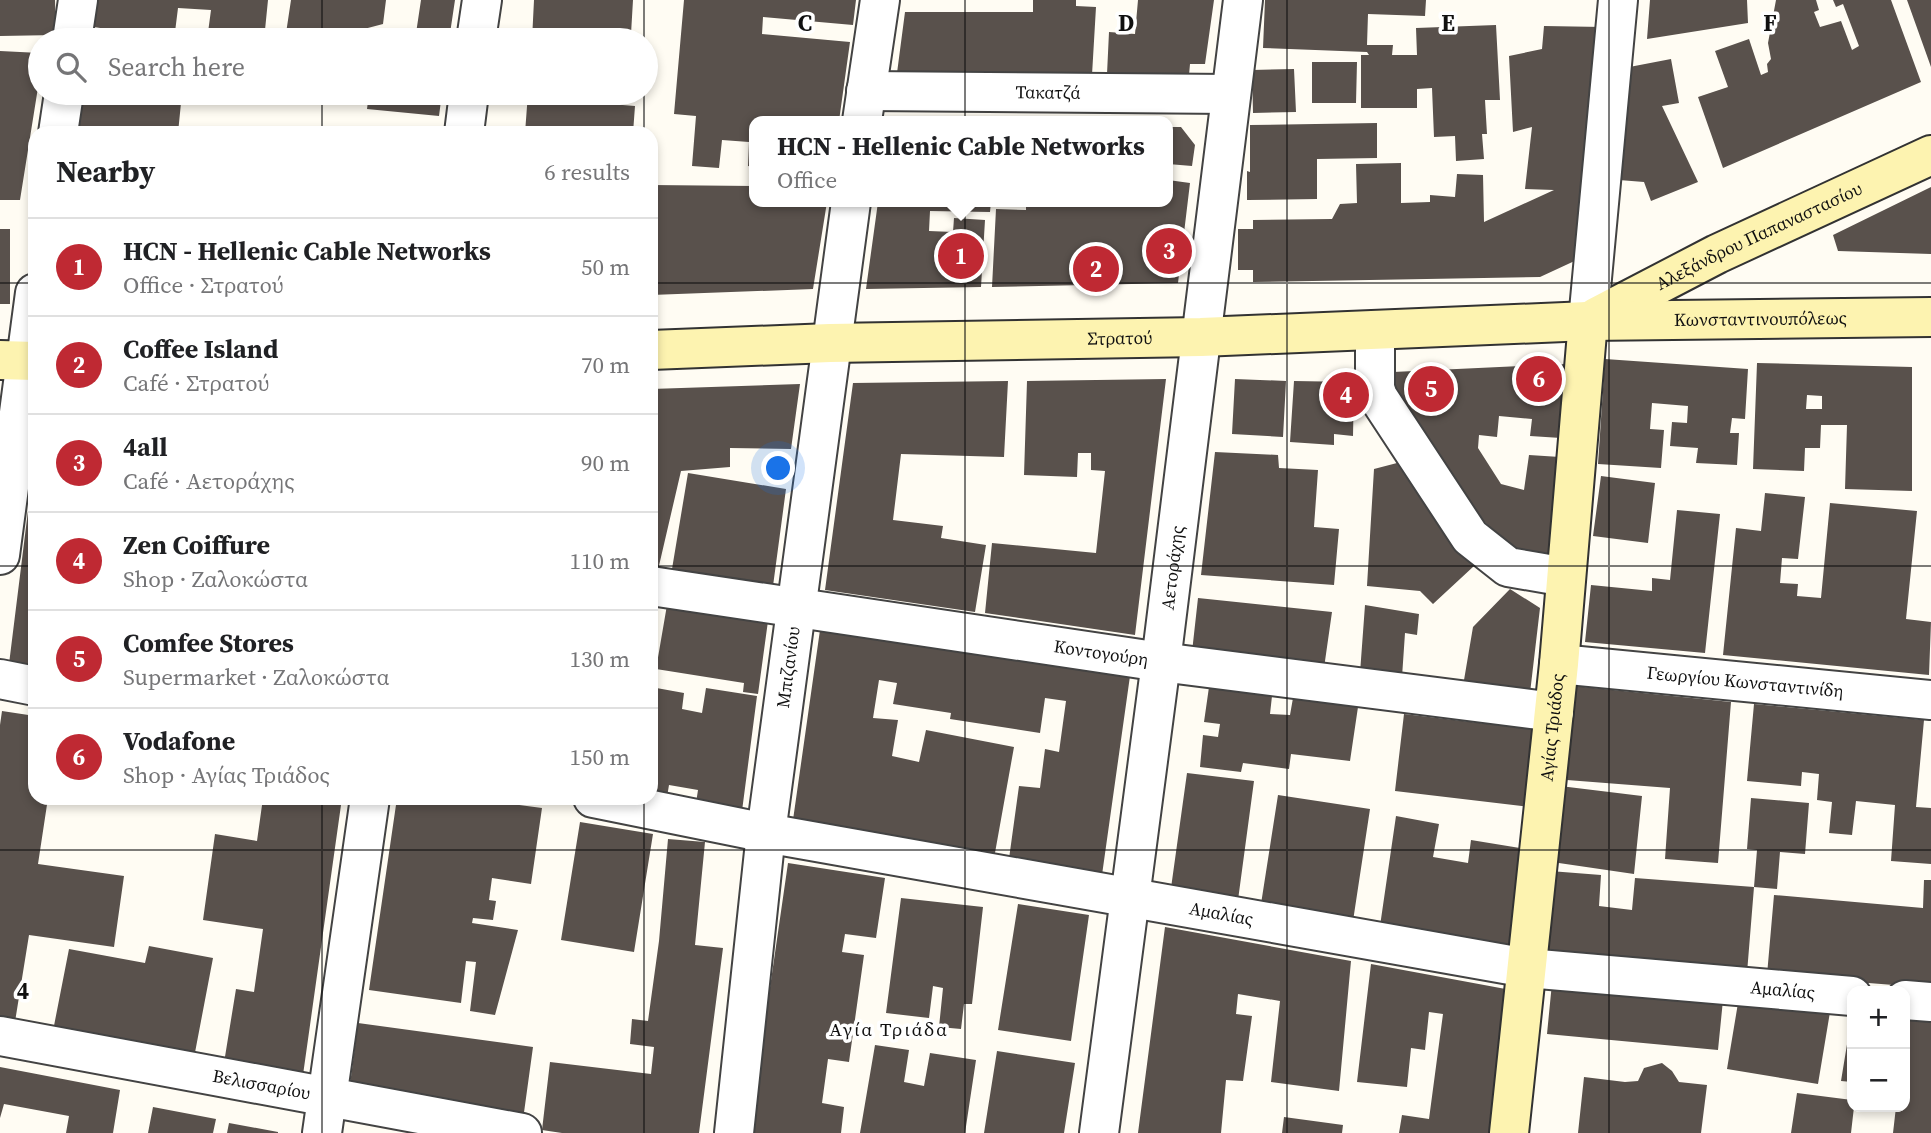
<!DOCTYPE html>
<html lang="en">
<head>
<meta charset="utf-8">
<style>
	:root { --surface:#fff; --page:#f6f6f6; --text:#202124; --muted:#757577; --line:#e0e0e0; --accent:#bf2933 }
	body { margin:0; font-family:"Source Serif 4",serif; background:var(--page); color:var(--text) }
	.controls { position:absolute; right:21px; bottom:21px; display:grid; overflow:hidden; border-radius:14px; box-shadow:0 4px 10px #0003 }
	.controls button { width:63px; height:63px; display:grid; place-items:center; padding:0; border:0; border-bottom:2px solid var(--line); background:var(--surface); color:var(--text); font:35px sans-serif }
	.you { position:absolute; left:779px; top:469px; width:24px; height:24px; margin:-18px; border:5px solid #fff; border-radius:50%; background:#1a73e8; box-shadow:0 0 0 10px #1a73e833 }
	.badge { display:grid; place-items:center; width:46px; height:46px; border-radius:50%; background:var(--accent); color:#fff; font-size:23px; font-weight:700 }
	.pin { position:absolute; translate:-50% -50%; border:4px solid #fff; box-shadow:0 2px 7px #0006 }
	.popup { position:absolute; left:749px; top:116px; width:424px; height:91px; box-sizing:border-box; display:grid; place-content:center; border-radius:14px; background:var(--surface); filter:drop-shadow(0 2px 5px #0005); font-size:23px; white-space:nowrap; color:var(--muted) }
	.popup b { font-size:26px; color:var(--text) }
	.popup::after { content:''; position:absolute; left:50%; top:100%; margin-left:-14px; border:14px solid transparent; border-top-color:var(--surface) }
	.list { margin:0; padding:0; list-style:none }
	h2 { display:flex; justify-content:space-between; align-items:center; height:91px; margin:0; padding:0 28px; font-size:30px }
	h2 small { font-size:23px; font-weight:400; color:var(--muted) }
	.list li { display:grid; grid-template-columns:46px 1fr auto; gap:21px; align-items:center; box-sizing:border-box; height:98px; padding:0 28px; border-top:2px solid var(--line) }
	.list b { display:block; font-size:26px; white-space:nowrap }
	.list p { margin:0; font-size:23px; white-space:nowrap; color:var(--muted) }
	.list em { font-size:23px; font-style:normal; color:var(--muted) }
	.icon { flex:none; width:38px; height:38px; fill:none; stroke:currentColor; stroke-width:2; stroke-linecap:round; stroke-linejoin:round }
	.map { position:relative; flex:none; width:1931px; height:1133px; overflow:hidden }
	.search { position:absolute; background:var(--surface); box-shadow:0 4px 10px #0003; left:28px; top:28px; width:630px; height:77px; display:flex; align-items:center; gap:18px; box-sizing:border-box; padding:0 24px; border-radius:38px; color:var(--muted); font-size:26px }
	.panel { position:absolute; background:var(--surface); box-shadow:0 4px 10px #0003; left:28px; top:126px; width:630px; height:679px; border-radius:21px }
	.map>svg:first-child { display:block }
</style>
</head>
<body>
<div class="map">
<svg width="1931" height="1133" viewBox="0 0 1931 1133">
	<rect width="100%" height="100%" fill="#fffcf3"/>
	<path fill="#59514c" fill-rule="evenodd" d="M0,0H55L56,35L0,36Z
		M97,0H268L264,40H207L211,10L178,8L174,40L94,27Z
		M291,0H386L383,24L364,29L332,30L331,40H285Z
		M421,0H455L449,40H415Z
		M534,0H633L631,34L603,32L602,40H532Z
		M684,0H856L853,25L763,17L762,34L850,42L839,121H754V167L748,166L749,142L722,140L719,168L692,166L696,116L674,114Z
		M1033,0H1076V6L1096,7L1092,75L897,73L905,12H1033Z
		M1138,0H1214L1205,64H1190L1189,75L1107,74L1109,32L1135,34Z
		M1265,0H1426L1425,16L1368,14L1367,45H1393L1392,55H1417L1416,28L1496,25L1500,100H1485L1487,134H1482L1484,159L1456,161L1455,136L1434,137L1432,88L1417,89V108H1361V55H1369L1367,52L1263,48Z
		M1650,0H1747L1748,23L1647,39Z
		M1776,0H1816L1819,10L1814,12L1820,27L1841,21L1852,50L1859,46L1843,4L1836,7L1833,0H1891L1921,82L1723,168L1698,97L1728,87L1715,51L1749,39L1761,75L1768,72L1767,64L1771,59L1768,43Z
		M1907,0H1931V67Z
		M1544,26L1603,27L1581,258L1540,277L1253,282V270H1238V229H1253V220L1332,219L1340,204L1357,203L1356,164L1401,163V203L1430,202V195L1455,197L1457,174L1483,175L1484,222L1554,190L1525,189L1532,127L1513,132L1509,56L1542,49Z
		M0,51L40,53V75L20,200H0Z
		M1671,59L1679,103L1662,106L1698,182L1651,201L1644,182L1619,180L1627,113L1619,69Z
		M1312,62H1357L1356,103H1312Z
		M1294,69L1296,112L1253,113L1252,70Z
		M84,93H182L178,133H77Z
		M279,93H323L322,104L278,98Z
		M369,93H442L439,116L367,109Z
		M528,93H599L598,103L635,106L633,133H525Z
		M1377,123V158L1317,159V199L1247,200V171L1250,172V125Z
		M1168,127H1181L1195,145L1192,166L1168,164Z
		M1168,180L1190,183L1178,283L992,287L996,209L1026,210V202H1167Z
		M651,185L754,186V202H827L813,289L651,295Z
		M1931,187V254L1838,251L1833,235Z
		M878,202H991L990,212L930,211L929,231L953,232L954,218L985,220L981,287L866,289Z
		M0,229H10V304H0Z
		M1605,359L1748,369L1745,419L1732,418L1730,433H1739L1737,465L1696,463L1698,448L1670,446L1672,422L1687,423L1688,406L1652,403L1650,429L1664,430L1661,468L1598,464Z
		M1757,363L1912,367V491L1845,489L1847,425H1821L1820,448H1805L1804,471L1753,469ZM1807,395L1822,396V409H1806Z
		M1566,364L1561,438L1530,436L1532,419L1499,416L1497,437L1479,435L1478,448L1501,484L1524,490L1529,455L1560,457L1551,556L1519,552L1474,513L1392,381L1393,372Z
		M1166,379L1135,635L985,613L992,543L1096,553L1105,471L1091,470V453H1078L1077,477L1024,475L1027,381Z
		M1235,379L1286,381L1283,437L1232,434Z
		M1008,381L1004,457L901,454L893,520L943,526L941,538L986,545L975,612L825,590L853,383Z
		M1294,381L1354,382L1353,436L1334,434V445L1290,442Z
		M800,384L791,449L730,448V467L681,471L658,570L651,568V389Z
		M1215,452L1278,455L1279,468L1318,470L1314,527L1339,529L1334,585L1201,575Z
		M1397,463L1442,531L1474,566L1433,604L1420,591L1367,586L1374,469Z
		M688,473L786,489L773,586L672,569Z
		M1601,476L1655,483L1648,543L1593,536Z
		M1765,493L1805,497L1798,559L1782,558L1780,583L1798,584L1797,596L1821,598L1830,503L1917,511L1906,619L1931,622L1929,675L1723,655L1736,528L1761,531Z
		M29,503L35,504V669L9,664Z
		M1677,510L1720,514L1705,653L1585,642L1591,585L1652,591V578L1670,580Z
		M1510,589L1540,608L1530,693L1463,686L1473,627Z
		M1198,598L1332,612L1324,668L1192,652Z
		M651,603H656L652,626H651Z
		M667,605L768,621L758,694L743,692L744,683L656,669Z
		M1365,605L1419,614L1417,635L1405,633L1402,677L1360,673Z
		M820,630L1130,676L1101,882L1008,866L1019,786L1040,788L1045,749L1059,752L1066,701L1045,698L1040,733L950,719L951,713L893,704L897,683L879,680L873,718L898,720L892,756L919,762L926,730L1014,747L993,864L792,827Z
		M1574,686L1731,702L1718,863L1665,859L1670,788L1567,780Z
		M651,687L684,693L682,709L702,713L706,688L757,696L742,811L696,803L698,790L669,785L667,797L651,794Z
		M1209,687L1272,696L1270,714L1290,715L1293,698L1358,707L1350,761L1291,754L1289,769L1243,763L1241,772L1200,767L1203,735L1218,737L1220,724L1204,722Z
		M1754,704L1924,720L1916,807L1931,808V864L1891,861L1895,805L1856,801L1852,835L1829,833L1832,802L1817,800L1819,774L1802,772L1801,786L1747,781Z
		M2,711L35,716V798H48L38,864L124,876L114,947L29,935L14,1028L0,1025V725Z
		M1404,714L1539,730L1530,807L1395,791Z
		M1187,773L1254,781L1238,900L1171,888Z
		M1560,786L1642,796L1634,874L1552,862Z
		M1278,795L1370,809L1353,921L1261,904Z
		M263,798H342L302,1082L223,1069L236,989L254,992L263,929L203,920L215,834L257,841Z
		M397,798H468L542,808L531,884L492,878L489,900L496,901L493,920L473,918L472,923L518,930L495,1015L470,1011L476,962L466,961L461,1003L369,990Z
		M1751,798L1809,803L1805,854L1780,852L1777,889L1754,887L1747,973L1543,957L1550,871L1601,875L1599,906L1632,910L1635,878L1754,887L1757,850L1747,849Z
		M1396,816L1439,824L1433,857L1468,863L1471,840L1526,849L1510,950L1380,926Z
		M580,822L653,834L634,952L561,940Z
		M668,839L705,842L695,945L723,948L699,1133H562L542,1130L550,1062L651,1074L654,1047L630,1044L632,1019L648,1021L659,941Z
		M788,863L885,878L876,938L845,934L842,952L864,955L849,1062L828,1059L822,1103L844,1107L841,1133H749Z
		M1924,880H1931V988L1767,975L1774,895L1923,908Z
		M901,898L983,907L972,1004H964L961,1029L939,1027L943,988L933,986L929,1018L886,1013Z
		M1018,904L1089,915L1071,1041L998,1030Z
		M1165,927L1351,961L1339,1091L1271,1082L1280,1001L1238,994L1236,1014L1252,1016L1243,1081L1226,1080L1221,1133H1138Z
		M149,946L213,958L193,1063L52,1036L69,949L145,963Z
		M1371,964L1511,990L1495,1133H1399L1402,1115L1429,1119L1443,1014L1429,1012L1425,1050L1411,1048L1407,1087L1357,1082Z
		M1552,983L1723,1000L1718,1050L1547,1034Z
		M1740,991L1831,1006L1818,1084L1727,1069Z
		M1908,1016L1931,1018V1133H1893L1896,1107H1905V1037Z
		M1851,1020H1852V1082L1841,1081Z
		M358,1023L533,1047L522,1127L348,1100Z
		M875,1045L909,1050L904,1082L924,1086L930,1053L976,1060L965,1133H860Z
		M997,1051L1075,1063L1064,1133H984Z
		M1662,1063L1672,1071L1679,1082L1707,1085L1701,1133H1578L1584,1077L1625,1082L1638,1081L1644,1068Z
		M0,1067L120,1090L113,1133H66L69,1116L4,1104L0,1118Z
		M1797,1093L1852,1100V1107H1854L1851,1133H1791Z
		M153,1107L216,1119L213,1133H148Z
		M1284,1117L1343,1125L1342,1133H1282Z
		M229,1123L278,1132V1133H227Z"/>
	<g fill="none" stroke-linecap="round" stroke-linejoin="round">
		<g stroke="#434343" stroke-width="42">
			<g id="street">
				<path d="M72,40L78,0"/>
				<path d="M476,40L482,0"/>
				<path id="s1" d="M866,91L1231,94"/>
				<path d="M862,121L880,0"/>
				<path d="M58,133L64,93"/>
				<path d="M464,133L469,93"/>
				<path d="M1588,321L1618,0"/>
				<path d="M1375,330V388L1378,397L1470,537L1508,567L1566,577"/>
				<path d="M0,555L35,293"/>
				<path id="s2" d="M651,586L1161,662L1554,712"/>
				<path id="s3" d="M1559,664L1931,700"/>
				<path d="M0,679L35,686"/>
				<path id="s4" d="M593,798L766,833L1527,968L1852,996"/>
				<path d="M1905,1000L1931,1002"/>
				<path id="s5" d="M0,1036L522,1133"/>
				<path d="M322,1133L370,798"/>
				<path id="s6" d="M734,1133L766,833L851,202"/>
				<path id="s7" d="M1099,1133L1161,662L1243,0"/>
			</g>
		</g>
		<g stroke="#323232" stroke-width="42">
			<g id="secondary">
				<path id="s8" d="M1596,317L1717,254L1931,155"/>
				<path id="s9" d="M651,350L830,343L1201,337L1588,321L1931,317"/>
				<path d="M0,360L35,361"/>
				<path id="s10" d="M1509,1133L1559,664L1588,321"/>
			</g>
		</g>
		<use href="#street" stroke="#fff" stroke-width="38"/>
		<use href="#secondary" stroke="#fdf3b0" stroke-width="38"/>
	</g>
	<path fill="none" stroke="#101010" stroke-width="2" stroke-opacity="0.55" d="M322,0V40M644,0V40M965,0V1133M1287,0V1133M1609,0V1133M322,93V133M644,93V133M0,283H35M651,283H1931M0,566H35M651,566H1931M322,798V1133M644,798V1133M0,850H1931"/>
	<g text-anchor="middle" stroke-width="7" stroke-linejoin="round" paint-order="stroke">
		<g font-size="18" fill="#101010" stroke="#fff">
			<text dy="6" stroke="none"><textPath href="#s1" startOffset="182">Τακατζά</textPath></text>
			<text dy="6" stroke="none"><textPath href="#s8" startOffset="182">Αλεξάνδρου Παπαναστασίου</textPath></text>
			<text dy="6" stroke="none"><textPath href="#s9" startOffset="1110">Κωνσταντινουπόλεως</textPath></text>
			<text dy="6" stroke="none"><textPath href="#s9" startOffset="469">Στρατού</textPath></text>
			<text dy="6" stroke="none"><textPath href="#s7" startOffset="570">Αετοράχης</textPath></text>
			<text dy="6" stroke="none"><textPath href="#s2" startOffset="455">Κοντογούρη</textPath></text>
			<text dy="6" stroke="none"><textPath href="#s6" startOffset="469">Μπιζανίου</textPath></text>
			<text dy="6" stroke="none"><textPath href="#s3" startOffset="187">Γεωργίου Κωνσταντινίδη</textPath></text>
			<text dy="6" stroke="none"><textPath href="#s10" startOffset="408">Αγίας Τριάδος</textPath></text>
			<text dy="6" stroke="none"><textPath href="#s4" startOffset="639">Αμαλίας</textPath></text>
			<text dy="6" stroke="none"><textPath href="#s4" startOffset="1206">Αμαλίας</textPath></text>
			<text dy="6" stroke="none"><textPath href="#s5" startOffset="266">Βελισσαρίου</textPath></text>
		</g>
		<g font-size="19" letter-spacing="2" fill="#101010" stroke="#fff">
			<text x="889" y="1036">Αγία Τριάδα</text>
		</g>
	</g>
	<g font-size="23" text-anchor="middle" font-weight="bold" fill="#101010" stroke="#fff" stroke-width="7" stroke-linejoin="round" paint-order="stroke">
		<text x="805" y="31">C</text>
		<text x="1126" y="31">D</text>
		<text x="1448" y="31">E</text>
		<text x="1770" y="31">F</text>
		<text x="23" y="999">4</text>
	</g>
</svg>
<div class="controls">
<button>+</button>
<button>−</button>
</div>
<div class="you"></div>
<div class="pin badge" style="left:961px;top:256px">1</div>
<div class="popup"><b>HCN - Hellenic Cable Networks</b>Office</div>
<div class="pin badge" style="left:1096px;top:269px">2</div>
<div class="pin badge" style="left:1169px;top:251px">3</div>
<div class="pin badge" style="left:1346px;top:395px">4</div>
<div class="pin badge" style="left:1431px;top:389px">5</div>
<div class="pin badge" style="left:1539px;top:379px">6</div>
<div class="search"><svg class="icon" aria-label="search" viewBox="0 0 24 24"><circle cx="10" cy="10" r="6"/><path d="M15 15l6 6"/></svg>Search here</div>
<section class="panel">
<h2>Nearby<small>6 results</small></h2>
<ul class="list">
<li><span class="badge">1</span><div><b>HCN - Hellenic Cable Networks</b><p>Office · Στρατού</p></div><em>50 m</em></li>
<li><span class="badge">2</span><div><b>Coffee Island</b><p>Café · Στρατού</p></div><em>70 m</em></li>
<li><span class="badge">3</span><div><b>4all</b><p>Café · Αετοράχης</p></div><em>90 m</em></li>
<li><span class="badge">4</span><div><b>Zen Coiffure</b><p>Shop · Ζαλοκώστα</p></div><em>110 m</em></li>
<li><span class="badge">5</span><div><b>Comfee Stores</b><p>Supermarket · Ζαλοκώστα</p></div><em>130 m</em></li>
<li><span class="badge">6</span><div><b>Vodafone</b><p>Shop · Αγίας Τριάδος</p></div><em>150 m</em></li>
</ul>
</section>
</div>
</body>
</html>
